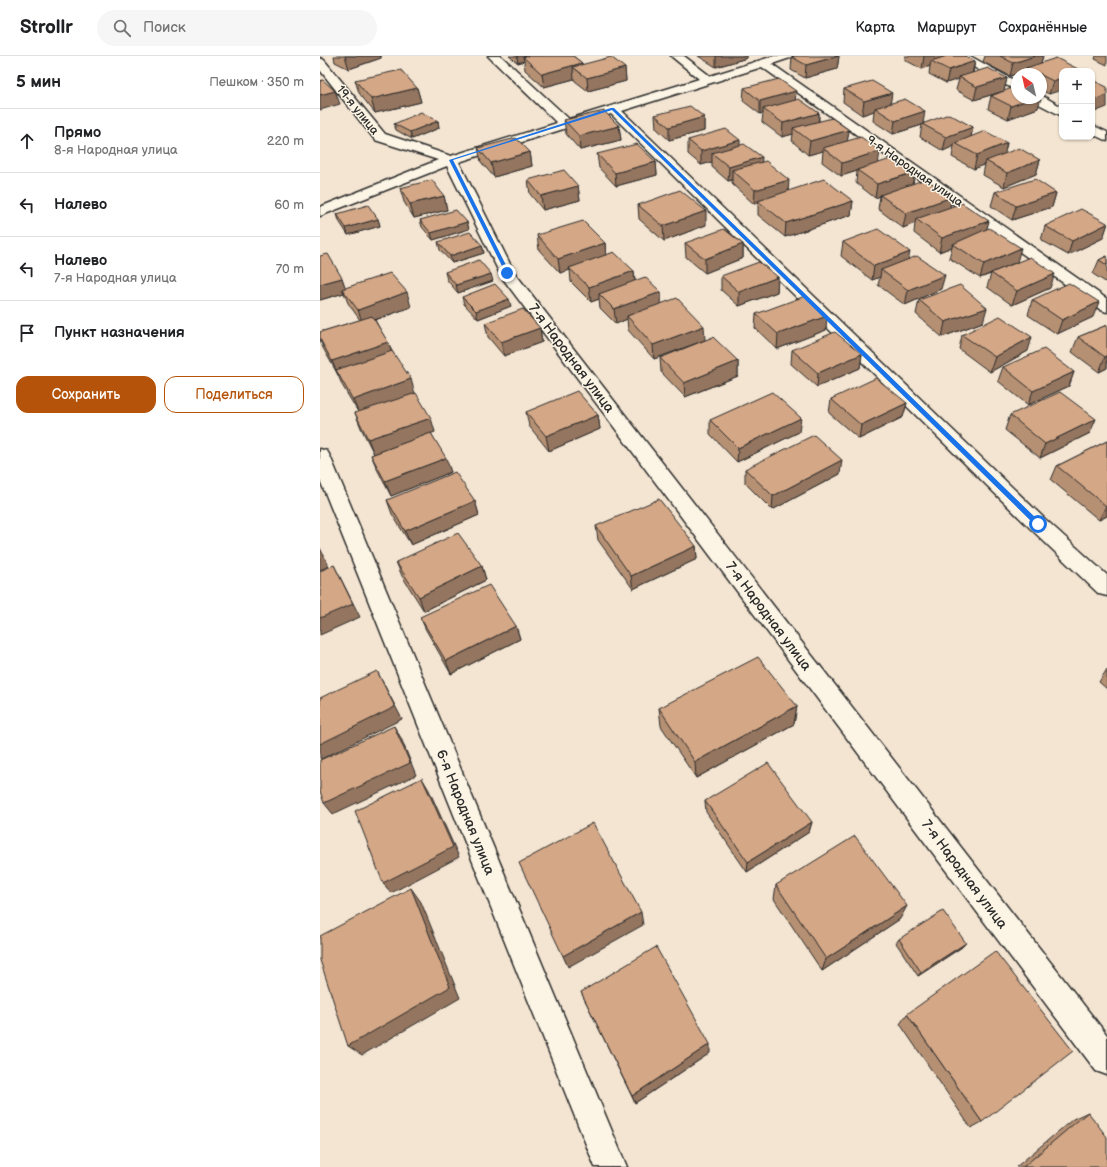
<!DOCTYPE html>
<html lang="ru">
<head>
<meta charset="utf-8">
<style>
	:root { --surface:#fff; --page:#f6f6f6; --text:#202124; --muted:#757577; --line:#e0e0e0; --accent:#b45309 }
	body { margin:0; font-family:"Balsamiq Sans",sans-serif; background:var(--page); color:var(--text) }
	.controls { position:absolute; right:12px; top:12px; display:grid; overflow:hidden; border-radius:8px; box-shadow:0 1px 3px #0004 }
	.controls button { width:36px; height:36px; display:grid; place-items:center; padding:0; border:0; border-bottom:1px solid var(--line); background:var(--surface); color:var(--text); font:20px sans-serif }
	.compass { position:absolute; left:691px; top:12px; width:36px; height:36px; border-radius:50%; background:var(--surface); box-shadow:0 1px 3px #0004; rotate:326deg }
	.stop { position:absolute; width:12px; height:12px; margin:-9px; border:3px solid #1a73e8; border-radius:50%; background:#fff }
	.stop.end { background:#1a73e8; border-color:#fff; box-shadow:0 1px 4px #0008 }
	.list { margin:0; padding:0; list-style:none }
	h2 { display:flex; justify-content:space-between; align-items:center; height:52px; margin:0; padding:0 16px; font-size:17px }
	h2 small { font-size:13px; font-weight:400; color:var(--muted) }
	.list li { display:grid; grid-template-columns:26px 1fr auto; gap:12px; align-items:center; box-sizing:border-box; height:64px; padding:0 16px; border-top:1px solid var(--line) }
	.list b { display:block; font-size:15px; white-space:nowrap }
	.list p { margin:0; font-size:13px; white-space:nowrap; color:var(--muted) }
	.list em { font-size:13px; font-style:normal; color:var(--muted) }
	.actions { display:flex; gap:8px; padding:12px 16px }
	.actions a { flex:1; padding:9px 0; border:1px solid var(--accent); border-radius:12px; text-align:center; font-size:14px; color:var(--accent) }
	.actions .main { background:var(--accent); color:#fff }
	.icon { flex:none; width:22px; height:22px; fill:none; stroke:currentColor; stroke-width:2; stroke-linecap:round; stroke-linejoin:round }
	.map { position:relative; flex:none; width:787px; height:1111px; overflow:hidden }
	header { display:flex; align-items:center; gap:24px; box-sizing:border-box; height:56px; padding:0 20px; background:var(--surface); border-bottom:1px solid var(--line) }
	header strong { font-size:19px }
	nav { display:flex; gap:22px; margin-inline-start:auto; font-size:14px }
	.search { width:280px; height:36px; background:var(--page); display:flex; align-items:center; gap:10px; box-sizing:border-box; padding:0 14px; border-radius:22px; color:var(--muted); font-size:15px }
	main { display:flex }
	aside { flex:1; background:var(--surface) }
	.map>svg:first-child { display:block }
</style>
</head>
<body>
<header>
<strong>Strollr</strong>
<div class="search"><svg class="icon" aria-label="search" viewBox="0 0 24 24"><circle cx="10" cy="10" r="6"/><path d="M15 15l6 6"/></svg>Поиск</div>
<nav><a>Карта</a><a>Маршрут</a><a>Сохранённые</a></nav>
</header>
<main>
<aside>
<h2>5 мин<small>Пешком · 350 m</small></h2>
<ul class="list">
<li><svg class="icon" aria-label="ahead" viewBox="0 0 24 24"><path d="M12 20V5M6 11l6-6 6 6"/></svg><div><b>Прямо</b><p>8-я Народная улица</p></div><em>220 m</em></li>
<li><svg class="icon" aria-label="left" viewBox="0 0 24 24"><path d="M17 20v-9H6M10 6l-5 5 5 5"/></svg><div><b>Налево</b></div><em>60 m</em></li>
<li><svg class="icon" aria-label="left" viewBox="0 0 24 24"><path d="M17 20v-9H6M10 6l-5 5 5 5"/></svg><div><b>Налево</b><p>7-я Народная улица</p></div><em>70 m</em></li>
<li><svg class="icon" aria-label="arrive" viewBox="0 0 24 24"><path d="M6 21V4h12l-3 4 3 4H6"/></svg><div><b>Пункт назначения</b></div></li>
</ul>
<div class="actions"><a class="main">Сохранить</a><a>Поделиться</a></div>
</aside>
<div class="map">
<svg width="787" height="1111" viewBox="0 0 787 1111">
	<rect width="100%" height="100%" fill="#f4e5d2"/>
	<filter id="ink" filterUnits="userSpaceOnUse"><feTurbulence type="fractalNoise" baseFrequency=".025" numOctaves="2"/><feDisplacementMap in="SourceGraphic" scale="8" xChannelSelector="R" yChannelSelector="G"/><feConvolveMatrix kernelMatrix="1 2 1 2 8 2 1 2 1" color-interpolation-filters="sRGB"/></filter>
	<g filter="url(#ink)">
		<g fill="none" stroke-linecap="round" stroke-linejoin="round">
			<g stroke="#2b2b2b" stroke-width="3">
				<path id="minor" d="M168,0H181L249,63L379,23L351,0H364L390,20L454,0H472L470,2L452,8L787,243V256L781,254L442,11L302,55L725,463L787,519V540L779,538L711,473L291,58L139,106L194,216L787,979V1019L776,1015L181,220L127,110L0,160V151L118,104L55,84L0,14V2L4,4L65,78L131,100L237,67Z
					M635,0H650L697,26V35L637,2Z
					M721,39L742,51V60L713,45L711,42H721Z
					M772,69L787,76V85L772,78Z
					M0,393L7,395L10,400L307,1111H275L0,424Z"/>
			</g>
			<use href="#minor" fill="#fcf5e5" fill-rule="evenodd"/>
		</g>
		<path fill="#b69073" stroke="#2b2b2b" d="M14,0H61V2L29,13L15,6Z
			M189,0H253L262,7V9L305,12L306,25L268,35L255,25L254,23L224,31L205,14L204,5L198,7Z
			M378,0H427V2L396,11Z
			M519,0L517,13L485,22L471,14L472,1Z
			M585,0H645L655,5L653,17L687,22L684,35L654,44L636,34L639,23L626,27L609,18L610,10L602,13L585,4Z
			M665,0H723L721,7L762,15L729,38L721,34V18H705L706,15L690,20L663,6Z
			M776,0H787V9L775,3Z
			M35,24L97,32L101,46L55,57L39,37Z
			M424,32L475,44L499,57V65L529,74L527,85L559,107L595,116L593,128L632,141L630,151L669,165L666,174L697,206L680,214L730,232L692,249L667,231L671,218L660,222L629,202L632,191L619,196L594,177L595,167L583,172L558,153L560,140L555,142L536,127L537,115L521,120L502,106L503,95L488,99L472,85L473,78L462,81L442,66L443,57L440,58L423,45Z
			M524,33L571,47L603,67L653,71L651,81L687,87L684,98L720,104L716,118L684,131L663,119L665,108L654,113L632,101L634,90L623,95L600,81L602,69L573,78L553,65L554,55L542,59L523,46Z
			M671,40L718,52L688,63L668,53Z
			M742,41V48L740,47Z
			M335,59L384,61V75L349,84L336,72Z
			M244,64L299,70L301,84L260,94L246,78Z
			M118,65L119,72L92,83L76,74L74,68Z
			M368,84L420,89L441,106L468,135L533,145L531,159L465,181L438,159V147L434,148L412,128V124L408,125L392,111V106L381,109L368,98Z
			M158,92L210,96L212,110L174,121L161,106Z
			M277,98L336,106L337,119L296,130L279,112Z
			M208,124L258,130L260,144L223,154L210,138Z
			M80,132L124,140L127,154L94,162L84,146Z
			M675,136L736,137L732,151L692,164L671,150Z
			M318,149L386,169L344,185L319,163Z
			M17,158L58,163L60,170L28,179L19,165Z
			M100,164L147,166L149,173L113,184L102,171Z
			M787,167V170L783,182L748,199L721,184L725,170Z
			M217,179L285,187L286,199L314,215L315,225L341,236V248L385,284L334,303L308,274L307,263L296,268L280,252L279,243L271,246L251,226L250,214L240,217L219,194Z
			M118,186L162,189L164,197L132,207L120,194Z
			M523,186L588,203L621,233L585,249L558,229L560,221L552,224L521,200Z
			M365,187L423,188V202L385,217L366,201Z
			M787,200V227L773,218L779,204Z
			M125,216L173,225L138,237L127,224Z
			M401,220L458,221L457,236L419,250L401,234Z
			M22,222L25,232L91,251L55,264L72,295L95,337L115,376L111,377L131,416L71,440L57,413L51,399L54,398L41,372L35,357L38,356L22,329L18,319L3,292L0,284V276L40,264L28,247L24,237L0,244Z
			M142,241L191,250L158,263L144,248Z
			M599,244L663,266L622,281L596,258Z
			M712,244L773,261L737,278L708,259Z
			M436,258L506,274L457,293L435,272Z
			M165,267L220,272L222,286L184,300L168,281Z
			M787,269V312L779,316L752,296L758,281Z
			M642,279L708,295L670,316L639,293Z
			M472,294L542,298L540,312L497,331L471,308Z
			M340,302L418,305V320L365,341L341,316Z
			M683,311L754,316L749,330L708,349L678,325Z
			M511,343L587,347L583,361L539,383L509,357Z
			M206,356L278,359L280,373L229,395L209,370Z
			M690,359L770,377L720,402L685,374Z
			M390,364L479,376L417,406L390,378Z
			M787,385V460L779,464L731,424L737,410Z
			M425,413L520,418L452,454L425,427Z
			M67,444L155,445L159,459L91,489L72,458Z
			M276,470L376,490L377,503L313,533L278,484Z
			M76,506L162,510L166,524L104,555L82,520Z
			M100,561L196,570L200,583L131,618L106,574Z
			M787,613V633L779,626Z
			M477,650L474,668L376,722L341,670L339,652Z
			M385,745L492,766L489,776L427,816L386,756Z
			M456,829L580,863L502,915L454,843Z
			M579,883L646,887L642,891L598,920L576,887Z
			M261,936L390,997L315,1047Z
			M587,958L662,1066L651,1072L580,968Z
			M768,1056L787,1111H696L753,1063Z"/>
		<path fill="#94755e" stroke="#2b2b2b" d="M25,0H61V2L29,13Z
			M197,0H225L203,1L204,5L198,7Z
			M396,0H427V2L396,11Z
			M519,0L517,13L485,22L486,9Z
			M604,0H630L611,5L610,10L602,13Z
			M715,0H723L720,10L706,12V15L690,20L693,7Z
			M655,5L652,18L639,21V23L626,27L629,14Z
			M262,7L263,19L253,11L254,23L224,31L222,18Z
			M305,12L306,25L268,35L267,22Z
			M687,22L684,35L654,44L657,31Z
			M742,22V34L729,38L733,25Z
			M97,32L101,46L55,57L51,43Z
			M15,35L20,48L0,54V39Z
			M476,35L475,49L443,53V57L440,58V45Z
			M572,37L570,50L555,52L554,55L542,59L544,45Z
			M787,39V51L772,57V45Z
			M713,42H721L718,52L688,63L691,50Z
			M605,55L603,68H602V69L573,78L575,65Z
			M499,57L498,70L473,72V78L462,81L463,67Z
			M384,61V75L349,84V71Z
			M118,65L119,72L92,83L90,76Z
			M299,70L301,84L260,94L259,80Z
			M653,71L650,85L635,87L634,90L623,95L626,81Z
			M529,74L527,88L503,92V95L488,99L490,85Z
			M420,84V98L392,97V106L381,109V95Z
			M687,87L684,101L666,105L665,108L654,113L657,99Z
			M560,95L558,109L537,114V115L521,120L522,107Z
			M210,96L212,110L174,121L171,107Z
			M442,101L441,115L412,114V124L408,125L409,111Z
			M720,104L716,118L684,131L687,117Z
			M336,106L337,119L296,130L295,117Z
			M595,116L592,130L560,139V140L555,142L557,128Z
			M469,124L468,138L438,145V147L434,148L435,134Z
			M258,130L260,144L223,154L221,140Z
			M736,137L732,151L692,164L696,150Z
			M124,140L127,154L94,162L90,148Z
			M632,141L629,155L596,163L595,167L583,172L586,157Z
			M533,145L531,159L465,181L466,167Z
			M386,155V169L344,185L343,170Z
			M58,163L60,170L28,179L26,172Z
			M669,165L665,179L633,188L632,191L619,196L622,182Z
			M147,166L149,173L113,184L111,177Z
			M787,168V170L783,182L748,199L752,185Z
			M285,187L286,202L249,212L250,214L240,217L238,203Z
			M423,188V202L385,217V203Z
			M162,189L164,197L132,207L130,200Z
			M701,192L697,206L660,222L664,208Z
			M590,196L587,210L561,214L560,221L552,224L554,210Z
			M314,215L315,230L279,238V243L271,246L269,231Z
			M171,218L173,225L138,237L136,229Z
			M735,218L730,232L692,249L697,235Z
			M625,219L621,233L585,249L588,234Z
			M458,221L457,236L419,250V236Z
			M22,222L27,236L22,233L24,237L0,244V228Z
			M87,236L91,251L43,268L38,254Z
			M341,236V250L307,260V263L296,268L294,253Z
			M189,243L191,250L158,263L156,255Z
			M779,246L773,261L737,278L742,264Z
			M667,252L663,266L622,281L625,266Z
			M507,260L506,274L457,293L458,278Z
			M384,270L385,284L334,303L333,289Z
			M220,272L222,286L184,300L181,286Z
			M712,281L708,295L670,316L675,301Z
			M68,286L73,300L16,314L18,319L12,305Z
			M542,298L540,312L497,331L498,317Z
			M787,300V312L779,316L785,301Z
			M418,305V320L365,341L364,327Z
			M754,316L749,330L708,349L713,335Z
			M91,323L95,338L39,358L33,344Z
			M587,347L583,361L539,383L541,369Z
			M278,359L280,373L229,395L226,380Z
			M111,362L115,376L54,398L48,383Z
			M481,362L479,376L417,406L418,392Z
			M776,363L770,377L720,402L725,388Z
			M126,402L131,416L71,440L65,425Z
			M522,404L520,418L452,454L453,440Z
			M155,445L159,459L91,489L85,475Z
			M787,449V460L779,464L786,450Z
			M376,490L377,503L313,533L311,520Z
			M0,492L9,510L0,514Z
			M14,509L40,561L0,579V562Z
			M162,510L166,524L104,555L99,541Z
			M196,570L200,583L131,618L126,605Z
			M57,615L82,663L1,703L0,702V688Z
			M477,650L474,668L376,722L375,706Z
			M74,670L81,682L96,719L13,758L4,747Z
			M102,722L109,734L139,801L71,837L63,827Z
			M492,766L489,776L427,816L428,806Z
			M91,832L101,846L140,942L42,999L28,990Z
			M587,850L580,863L502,915L506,903Z
			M321,856L323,869L248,911L243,900Z
			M646,887L642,891L598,920L601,916Z
			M390,988V997L315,1047L312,1040Z"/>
		<path fill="#d4a786" stroke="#2b2b2b" d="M209,0H253L262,7L222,18L203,1Z
			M475,0H518L486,9L472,1Z
			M627,0H645L655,5L629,14L611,5Z
			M680,0H715L693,7Z
			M291,1L305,12L267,22L253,11Z
			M736,2L762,15H742V22L733,25L721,19V18H718L706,12Z
			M668,12L687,22L657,31L639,21Z
			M81,14L97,32L51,43L35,24Z
			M459,23L476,35L440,45L424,32Z
			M3,24L15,35L0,39V25Z
			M772,24L787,31V39L772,45Z
			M552,25L572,37L544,45L524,33Z
			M697,30V42H713L691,50L671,40Z
			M479,43L499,57L463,67L443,53Z
			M585,43L605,55L575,65L555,52Z
			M370,50L384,61L349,71L335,59Z
			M284,55L299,70L259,80L244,64Z
			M101,56L118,65L90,76L74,68Z
			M629,58L653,71L626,81L602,68Z
			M512,62L529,74L490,85L473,72Z
			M406,73L420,84L381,95L368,84Z
			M665,75L687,87L657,99L635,87Z
			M541,81L560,95L522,107L503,92Z
			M196,82L210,96L171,107L158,92Z
			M317,88L336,106L295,117L277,98Z
			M424,88L442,101L409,111L392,97Z
			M699,92L720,104L687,117L666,105Z
			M574,102L595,116L557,128L537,114Z
			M446,105L469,124L435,134L412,114Z
			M244,114L258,130L221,140L208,124Z
			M504,123L533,145L466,167L438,145Z
			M606,123L632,141L586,157L560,139Z
			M715,123L736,137L696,150L675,136Z
			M112,124L124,140L90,148L80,132Z
			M360,134L386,155L343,170L318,149Z
			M642,147L669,165L622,182L596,163Z
			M48,149L58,163L26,172L17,158Z
			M761,153L787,167V168L752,185L725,170Z
			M136,154L147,166L111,177L100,164Z
			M263,165L285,187L238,203L217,179Z
			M669,172L701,192L664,208L633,188Z
			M404,173L423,188L385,203L365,187Z
			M558,173L590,196L554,210L523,186Z
			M150,176L162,189L130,200L118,186Z
			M294,196L314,215L269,231L249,212Z
			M8,198L22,222L0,228V200Z
			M597,200L625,219L588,234L561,214Z
			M787,200V209L779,204Z
			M710,201L735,218L697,235L671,217Z
			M159,204L171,218L136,229L125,216Z
			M439,206L458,221L419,236L401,220Z
			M70,217L87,236L38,254L22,233Z
			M325,221L341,236L294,253L279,238Z
			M749,227L779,246L742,264L712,244Z
			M175,228L189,243L156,255L142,241Z
			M640,229L667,252L625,266L599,244Z
			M485,240L507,260L458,278L436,258Z
			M357,242L384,270L333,289L307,260Z
			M203,253L220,272L181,286L165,267Z
			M52,260L68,286L12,305L0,283V276Z
			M680,260L712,281L675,301L642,279Z
			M787,269V300L785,301L758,281Z
			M515,276L542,298L498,317L472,294Z
			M393,281L418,305L364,327L340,302Z
			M724,293L754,316L713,335L683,311Z
			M72,295L91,323L33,344L16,314Z
			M556,322L587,347L541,369L511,343Z
			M257,335L278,359L226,380L206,356Z
			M452,336L481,362L418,392L390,364Z
			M740,336L776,363L725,388L690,359Z
			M96,337L111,362L48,383L35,357Z
			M111,377L126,402L65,425L51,399Z
			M494,379L522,404L453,440L425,413Z
			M787,385V449L786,450L737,410Z
			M135,416L155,445L85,475L67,444Z
			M339,443L376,490L311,520L276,470Z
			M138,477L162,510L99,541L76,506Z
			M14,509L33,548L0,562V515Z
			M169,529L196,570L126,605L100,561Z
			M438,601L477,650L375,706L339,652Z
			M57,615L75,651L0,688V642Z
			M74,670L90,707L4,747L0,735V704Z
			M448,707L492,766L428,806L385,745Z
			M102,722L133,791L63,827L35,755Z
			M273,767L321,856L243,900L199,807Z
			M535,780L587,850L506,903L456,829Z
			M91,832L130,931L28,990L0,904V880Z
			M623,855L646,887L601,916L579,883Z
			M336,891L390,988L312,1040L261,936Z
			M675,895L753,995L662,1066L587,958Z
			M768,1056L787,1081V1111H703Z"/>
	</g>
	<path fill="#1a73e8" d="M291,52H294L721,467V470H716L292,54L133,104L190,217L186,218L129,104Z"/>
	<g text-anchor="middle" stroke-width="3" stroke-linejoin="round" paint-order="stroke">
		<g font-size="12" fill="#2b2b2b" stroke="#fcf5e5">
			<text transform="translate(38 54) rotate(51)" y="4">19-я улица</text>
			<text transform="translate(595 115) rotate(35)" y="4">9-я Народная улица</text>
		</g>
		<g font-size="14" fill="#2b2b2b" stroke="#fcf5e5">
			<text transform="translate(252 302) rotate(53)" y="5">7-я Народная улица</text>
			<text transform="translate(449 560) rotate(53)" y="5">7-я Народная улица</text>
			<text transform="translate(146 756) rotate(68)" y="5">6-я Народная улица</text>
			<text transform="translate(645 818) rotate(53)" y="5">7-я Народная улица</text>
		</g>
	</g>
</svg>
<div class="controls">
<button>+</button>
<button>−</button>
</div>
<svg class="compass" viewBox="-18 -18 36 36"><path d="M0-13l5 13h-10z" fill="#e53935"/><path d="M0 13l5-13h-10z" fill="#757577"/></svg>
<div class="stop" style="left:718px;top:468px"></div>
<div class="stop end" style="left:187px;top:217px"></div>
</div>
</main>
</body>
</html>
